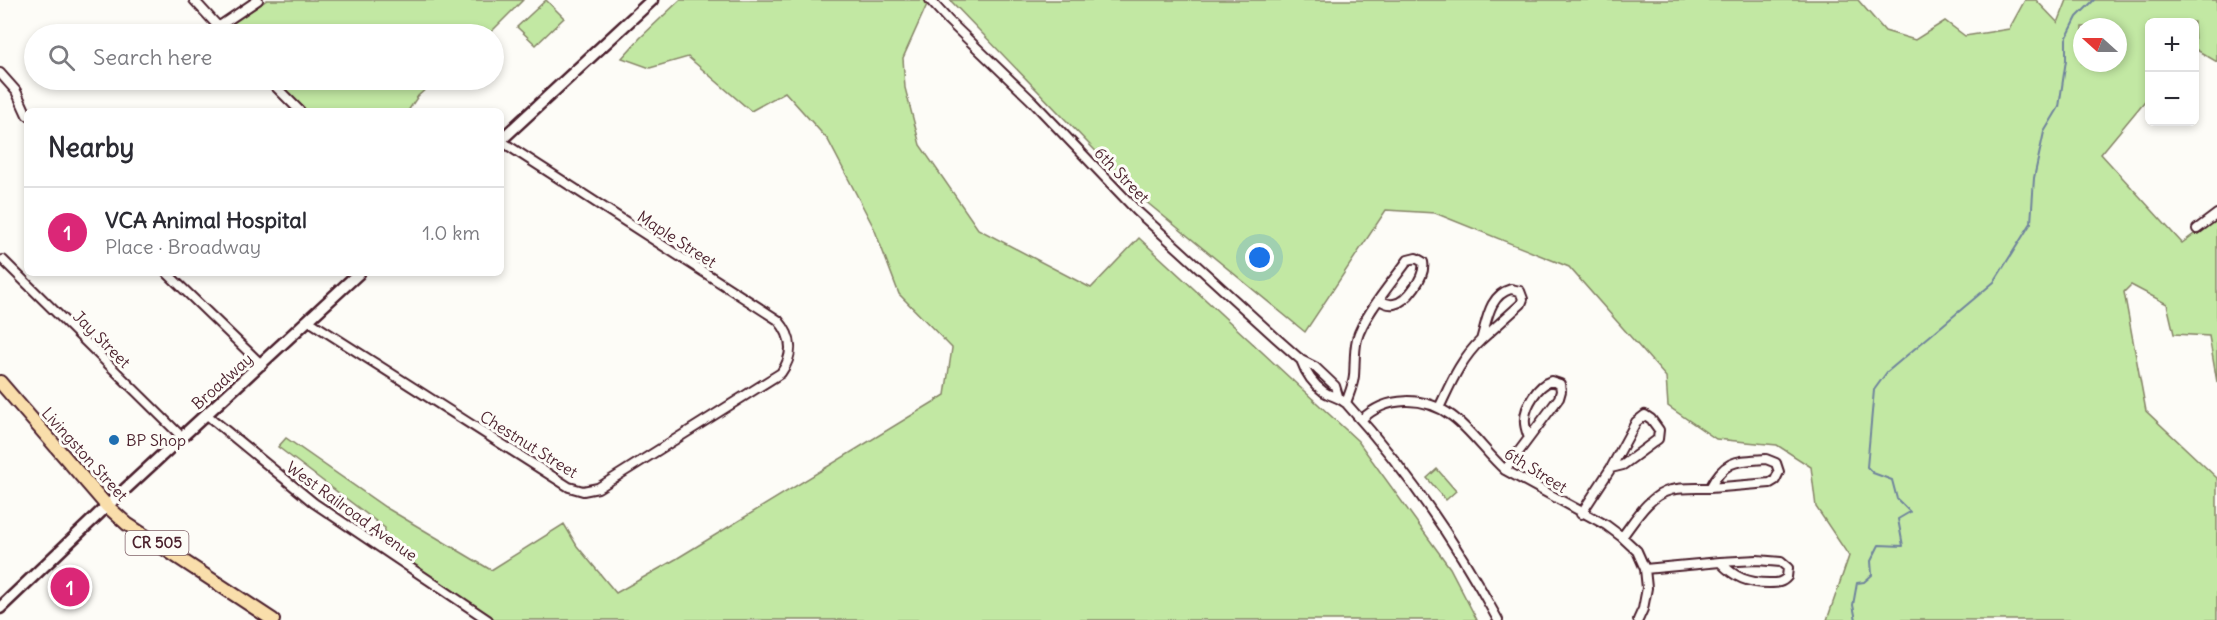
<!DOCTYPE html>
<html lang="en">
<head>
<meta charset="utf-8">
<style>
	:root { --surface:#fff; --page:#f7f7f7; --text:#2b2b33; --muted:#7c7c81; --line:#e1e1e2; --accent:#db2777 }
	body { margin:0; font-family:Delius,sans-serif; background:var(--page); color:var(--text) }
	.controls { position:absolute; right:18px; top:18px; display:grid; overflow:hidden; border-radius:9px; box-shadow:0 3px 9px #0003 }
	.controls button { width:54px; height:54px; display:grid; place-items:center; padding:0; border:0; border-bottom:2px solid var(--line); background:var(--surface); color:var(--text); font:30px sans-serif }
	.compass { position:absolute; left:2073px; top:18px; width:54px; height:54px; border-radius:50%; background:var(--surface); box-shadow:0 3px 9px #0003; rotate:291deg }
	.you { position:absolute; left:1260px; top:258px; width:21px; height:21px; margin:-15px; border:4px solid #fff; border-radius:50%; background:#1a73e8; box-shadow:0 0 0 9px #1a73e833 }
	.badge { display:grid; place-items:center; width:39px; height:39px; border-radius:50%; background:var(--accent); color:#fff; font-size:20px; font-weight:700 }
	.pin { position:absolute; translate:-50% -50%; border:3px solid #fff; box-shadow:0 2px 6px #0006 }
	.list { margin:0; padding:0; list-style:none }
	h2 { display:flex; justify-content:space-between; align-items:center; height:78px; margin:0; padding:0 24px; font-size:26px }
	h2 small { font-size:20px; font-weight:400; color:var(--muted) }
	.list li { display:grid; grid-template-columns:39px 1fr auto; gap:18px; align-items:center; box-sizing:border-box; height:90px; padding:0 24px; border-top:2px solid var(--line) }
	.list b { display:block; font-size:22px; white-space:nowrap }
	.list p { margin:0; font-size:20px; white-space:nowrap; color:var(--muted) }
	.list em { font-size:20px; font-style:normal; color:var(--muted) }
	.icon { flex:none; width:33px; height:33px; fill:none; stroke:currentColor; stroke-width:2; stroke-linecap:round; stroke-linejoin:round }
	.map { position:relative; flex:none; width:2217px; height:620px; overflow:hidden }
	.search { position:absolute; background:var(--surface); box-shadow:0 3px 9px #0003; left:24px; top:24px; width:480px; height:66px; display:flex; align-items:center; gap:15px; box-sizing:border-box; padding:0 21px; border-radius:33px; color:var(--muted); font-size:22px }
	.panel { position:absolute; background:var(--surface); box-shadow:0 3px 9px #0003; left:24px; top:108px; width:480px; height:168px; border-radius:9px }
	.map>svg:first-child { display:block }
</style>
</head>
<body>
<div class="map">
<svg width="2217" height="620" viewBox="0 0 2217 620">
	<rect width="100%" height="100%" fill="#fdfcf7"/>
	<filter id="ink" filterUnits="userSpaceOnUse"><feTurbulence type="fractalNoise" baseFrequency=".0167" numOctaves="2"/><feDisplacementMap in="SourceGraphic" scale="12" xChannelSelector="R" yChannelSelector="G"/><feConvolveMatrix kernelMatrix="1 2 1 2 8 2 1 2 1" color-interpolation-filters="sRGB"/></filter>
	<g filter="url(#ink)">
		<path fill="#c2e8a3" stroke="#868467" stroke-width="1.5" fill-rule="evenodd" d="M267,0H523L489,34H220L218,33Z
			M546,0L564,18L536,45L517,27Z
			M680,0H929L903,58L905,88L920,145L978,229L1091,288L1139,238L1358,441L1450,568L1477,620H490L382,549L385,528L278,447L286,438L385,507L491,570L564,524L577,546L616,593L676,559L945,395L952,348L899,294L874,228L828,140L785,92L751,111L688,57L650,68L622,58L640,38Z
			M950,0H1858L1885,31L1915,40L1945,21L1965,36L2009,29L2025,0H2036L2058,23L2067,0H2217V62L2195,49L2194,22H2150L2149,96L2101,154L2182,243L2217,217V382L2209,336L2174,334L2167,304L2131,285L2124,292L2146,411L2217,478V620H1827L1849,556L1816,507L1811,467L1777,445L1716,439L1668,406L1666,377L1569,267L1435,213L1386,210L1305,332L1139,196ZM2082,27H2118V63H2082Z
			M262,80H436L418,96L408,111H304L285,100Z
			M1437,469L1456,491L1446,500L1427,478Z"/>
		<g fill="none" stroke-linecap="round" stroke-linejoin="round">
			<path stroke="#6f849c" stroke-width="2" d="M1856,620L1853,605L1857,583L1864,582L1872,575L1871,561L1879,545L1903,546L1898,519L1910,512L1897,499L1892,480L1873,473L1867,467L1874,390L1887,372L1994,282L2031,223L2034,178L2044,132L2059,107L2066,60V39L2077,17L2094,0"/>
			<g stroke="#4a1f2b" stroke-width="12">
				<path id="street" d="M194,0L225,34
					M930,0L949,21L1032,101L1137,211L1275,337L1301,360L1315,367L1335,386L1338,396
					M218,27L258,0
					M0,73L16,91L27,115
					M269,80L300,111
					M2197,229L2217,214
					M3,260L183,438
					M167,273L262,365
					M1511,289L1520,291L1523,299L1521,304L1481,340C1487,321 1489,295 1511,289Z
					M309,321L569,487L583,491L598,488L781,373C794,355 793,337 778,320L501,141
					M1301,360C1306,374 1313,384 1324,392C1332,397 1337,396 1346,403C1407,470 1455,540 1498,620
					M1551,381L1560,384L1561,391L1559,398L1529,438C1527,432 1524,426 1525,419C1525,406 1538,385 1551,381Z
					M1346,403C1349,394 1353,386 1354,376C1355,364 1354,351 1357,339C1363,316 1394,280 1408,260L1416,258L1423,262C1426,276 1407,302 1394,304C1388,305 1384,303 1380,300
					M1439,408C1451,383 1460,360 1481,340
					M207,415L314,503L488,620
					M1645,415L1651,419L1659,430L1658,439L1623,465L1611,468L1636,422Z
					M1361,420C1387,395 1424,396 1452,416C1471,430 1487,454 1505,470L1606,525L1622,537L1637,551L1645,569L1647,588L1643,609L1638,620
					M1766,459L1776,463L1779,472L1775,480L1770,483L1710,488C1725,459 1737,461 1766,459Z
					M1505,470L1529,438
					M1581,514L1611,468
					M1622,537C1635,520 1649,495 1671,490C1682,487 1697,488 1710,488
					M1757,560L1781,562L1788,568L1787,577C1782,583 1777,583 1769,583C1748,583 1735,578 1720,562Z
					M1645,569L1720,562"/>
			</g>
			<g stroke="#4a1f2b" stroke-width="15">
				<path id="secondary" d="M501,140L652,0
					M0,608L107,506L359,273"/>
			</g>
			<g stroke="#4a1f2b" stroke-width="16">
				<path id="primary" d="M0,382L107,506L127,524L273,620"/>
			</g>
			<use href="#street" stroke="#fdfcf7" stroke-width="8"/>
			<use href="#secondary" stroke="#fdfcf7" stroke-width="10"/>
			<use href="#primary" stroke="#f9deab" stroke-width="12"/>
		</g>
	</g>
	<circle fill="#1f6fb2" stroke="#fdfcf7" stroke-width="2" cx="114" cy="440" r="6"/>
	<g text-anchor="middle" stroke-width="6" stroke-linejoin="round" paint-order="stroke">
		<rect fill="#fdfcf7" stroke="#806168" stroke-width="1.5" x="125.5" y="531" width="63" height="24" rx="4.5"/>
		<g font-size="15" font-weight="bold" fill="#4a1f2b">
			<text x="157" y="548">CR 505</text>
		</g>
		<g font-size="16" fill="#4a1f2b" stroke="#fdfcf7">
			<text transform="translate(1122 175) rotate(46)" y="6">6th Street</text>
			<text transform="translate(677 239) rotate(33)" y="6">Maple Street</text>
			<text transform="translate(102 339) rotate(45)" y="6">Jay Street</text>
			<text transform="translate(222 381) rotate(-42)" y="6">Broadway</text>
			<text transform="translate(529 444) rotate(32)" y="6">Chestnut Street</text>
			<text transform="translate(85 454) rotate(48)" y="6">Livingston Street</text>
			<text transform="translate(1536 470) rotate(32)" y="6">6th Street</text>
			<text transform="translate(352 511) rotate(36)" y="6">West Railroad Avenue</text>
		</g>
		<g font-size="16" fill="#4a1f2b" stroke="#fdfcf7" text-anchor="start">
			<text x="126" y="446">BP Shop</text>
		</g>
	</g>
</svg>
<div class="controls">
<button>+</button>
<button>−</button>
</div>
<svg class="compass" viewBox="-18 -18 36 36"><path d="M0-13l5 13h-10z" fill="#e53935"/><path d="M0 13l5-13h-10z" fill="#7c7c81"/></svg>
<div class="you"></div>
<div class="pin badge" style="left:70px;top:587px">1</div>
<div class="search"><svg class="icon" aria-label="search" viewBox="0 0 24 24"><circle cx="10" cy="10" r="6"/><path d="M15 15l6 6"/></svg>Search here</div>
<section class="panel">
<h2>Nearby<small></small></h2>
<ul class="list">
<li><span class="badge">1</span><div><b>VCA Animal Hospital</b><p>Place · Broadway</p></div><em>1.0 km</em></li>
</ul>
</section>
</div>
</body>
</html>
